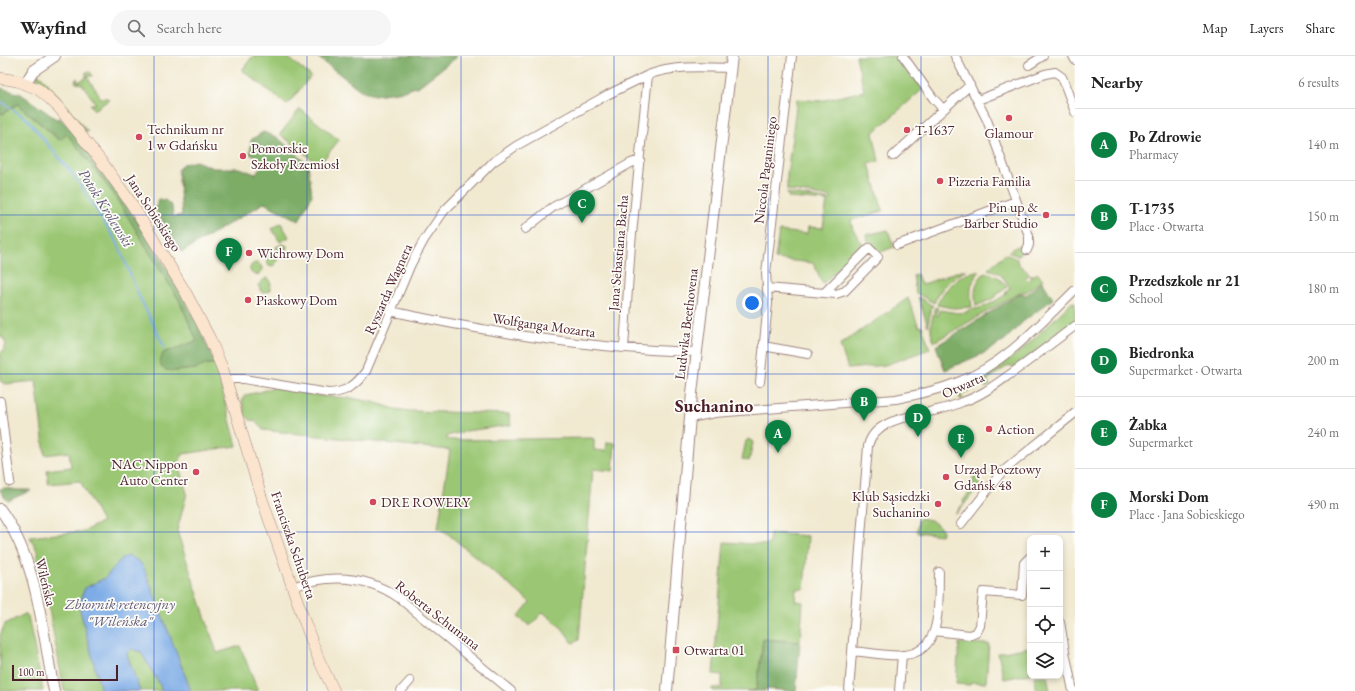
<!DOCTYPE html>
<html lang="en">
<head>
<meta charset="utf-8">
<style>
	:root { --surface:#fff; --page:#f6f6f6; --text:#222; --muted:#767676; --line:#e0e0e0; --accent:#0b8043 }
	body { margin:0; font-family:"EB Garamond",serif; background:var(--page); color:var(--text) }
	.controls { position:absolute; right:12px; bottom:12px; display:grid; overflow:hidden; border-radius:8px; box-shadow:0 2px 6px #0003 }
	.controls button { width:36px; height:36px; display:grid; place-items:center; padding:0; border:0; border-bottom:1px solid var(--line); background:var(--surface); color:var(--text); font:20px sans-serif }
	.scale { position:absolute; left:12px; bottom:10px; width:106px; box-sizing:border-box; padding-left:4px; border:2px solid #4a1f2b; border-top:0; font-size:11px; line-height:14px; white-space:nowrap; color:#4a1f2b; -webkit-text-stroke:3px #fdfcf7; paint-order:stroke }
	.you { position:absolute; left:752px; top:247px; width:14px; height:14px; margin:-10px; border:3px solid #fff; border-radius:50%; background:#1a73e8; box-shadow:0 0 0 6px #1a73e833 }
	.badge { display:grid; place-items:center; width:26px; height:26px; border-radius:50%; background:var(--accent); color:#fff; font-size:13px; font-weight:700 }
	.pin { position:absolute; translate:-50% -33px; filter:drop-shadow(0 1px 2px #0008) }
	.pin::after { content:''; position:absolute; top:21px; width:14px; height:12px; background:inherit; clip-path:polygon(0 0,100% 0,50% 100%) }
	.list { margin:0; padding:0; list-style:none }
	h2 { display:flex; justify-content:space-between; align-items:center; height:52px; margin:0; padding:0 16px; font-size:17px }
	h2 small { font-size:13px; font-weight:400; color:var(--muted) }
	.list li { display:grid; grid-template-columns:26px 1fr auto; gap:12px; align-items:center; box-sizing:border-box; height:72px; padding:0 16px; border-top:1px solid var(--line) }
	.list b { display:block; font-size:15px; white-space:nowrap }
	.list p { margin:0; font-size:13px; white-space:nowrap; color:var(--muted) }
	.list em { font-size:13px; font-style:normal; color:var(--muted) }
	.icon { flex:none; width:22px; height:22px; fill:none; stroke:currentColor; stroke-width:2; stroke-linecap:round; stroke-linejoin:round }
	.map { position:relative; flex:none; width:1075px; height:635px; overflow:hidden }
	header { display:flex; align-items:center; gap:24px; box-sizing:border-box; height:56px; padding:0 20px; background:var(--surface); border-bottom:1px solid var(--line) }
	header strong { font-size:19px }
	nav { display:flex; gap:22px; margin-inline-start:auto; font-size:14px }
	.search { width:280px; height:36px; background:var(--page); display:flex; align-items:center; gap:10px; box-sizing:border-box; padding:0 14px; border-radius:22px; color:var(--muted); font-size:15px }
	main { display:flex }
	aside { flex:1; background:var(--surface) }
	.map>svg:first-child { display:block }
</style>
</head>
<body>
<header>
<strong>Wayfind</strong>
<div class="search"><svg class="icon" aria-label="search" viewBox="0 0 24 24"><circle cx="10" cy="10" r="6"/><path d="M15 15l6 6"/></svg>Search here</div>
<nav><a>Map</a><a>Layers</a><a>Share</a></nav>
</header>
<main>
<div class="map">
<svg width="1075" height="635" viewBox="0 0 1075 635">
	<rect width="100%" height="100%" fill="#fdfcf7"/>
	<filter id="ink" filterUnits="userSpaceOnUse"><feTurbulence type="fractalNoise" baseFrequency=".025" numOctaves="2"/><feDisplacementMap in="SourceGraphic" scale="8" xChannelSelector="R" yChannelSelector="G"/><feConvolveMatrix kernelMatrix="1 2 1 2 8 2 1 2 1" color-interpolation-filters="sRGB"/></filter>
	<filter id="wash" filterUnits="userSpaceOnUse"><feTurbulence type="fractalNoise" baseFrequency=".012" numOctaves="4" result="noise"/><feDisplacementMap in="SourceGraphic" scale="16" xChannelSelector="R" yChannelSelector="G"/><feGaussianBlur stdDeviation="0.9" result="paint"/><feColorMatrix in="noise" values="0 0 0 0 0 0 0 0 0 0 0 0 0 0 0 0 0 1.4 0 .05"/><feComposite in="paint" operator="in"/></filter>
	<g filter="url(#wash)">
		<rect width="100%" height="100%" fill="#f1e9d0"/>
		<path fill="#9bc774" stroke="#727350" d="M253,0H286L311,20L287,49L242,14Z
			M856,0H898L923,33L873,77L879,105L869,108L883,155L851,164L853,174L858,179L857,182L863,187L823,228L813,207L775,203L779,175L807,178L808,171L823,172L827,145L789,142L787,137L830,144L832,143L830,141L787,134V119L797,43L820,45L864,35Z
			M86,16H90L93,20H87L101,42H107L109,44L94,54L90,48H96L82,28L76,27L75,25L77,22L78,26L86,22Z
			M38,18L42,21L88,76H85L39,28L37,23Z
			M17,48L59,84L67,77L113,137L179,244L197,285L163,297L175,315L196,313L208,308H215L237,390L183,398L178,408L187,437L177,475L217,597L240,590L258,635H64L45,531L36,500L39,498L30,481L84,475L102,466L80,425L48,428L47,414L71,411L69,396L45,399L36,325L5,328L0,325V297L4,294L6,287L0,278V56L3,58Z
			M300,53L339,84L319,109L280,78Z
			M281,167L289,181L280,186L272,173Z
			M888,174L894,191L878,197L871,187H869L866,179Z
			M1025,185L1026,189L1018,200L1008,196Z
			M283,188L287,190L286,194L284,197H280L277,196L276,191Z
			M274,195C279,201 278,208 271,211L268,209L266,200Z
			M1005,198L1017,203L1018,208L1030,218L1025,222L1028,225L1031,222L1030,221L1031,219H1035L1037,217L1043,223L1026,236H1021L934,286C928,271 932,266 935,251L938,252L936,259L938,260L940,254L958,257L968,256V254C983,253 993,247 1006,238L1005,237L1010,232C1003,221 1002,217 988,213Z
			M250 213a6 6 0 1 1 12 0a6 6 0 1 1-12 0Z
			M966,214C948,226 943,228 934,247L916,237L913,219L917,218L921,229L956,216Z
			M976,215H980C969,229 970,234 972,251L953,252L937,249C944,232 959,219 976,215Z
			M985,216L998,221L1007,231L992,243L976,250C974,234 974,228 985,216Z
			M266,222L270,224L271,230L269,235L263,237L258,229Z
			M918,241L933,250L931,252L928,270Z
			M908,242L919,271L922,270L930,293L885,309L848,313L840,289Z
			M1075,246V266L1015,311L1011,310L1009,309L987,324L990,329L986,332L982,327L961,339L963,343L961,344L958,339L1020,296L1071,247Z
			M274,331L320,340L351,342L373,346L395,353L410,355L509,358L511,369L466,375L447,380L446,383L452,384L591,382L594,383V394L606,395L607,386L615,387L613,415L593,413L579,584L573,587L562,572L543,556L530,570L518,561L530,546L448,478L438,472L450,394L263,374L255,365L250,364L245,359L242,345L245,339L260,336Z
			M748,383L752,385L753,387L749,405L742,403L746,385Z
			M974,416H975L980,429L956,458H955L964,447L963,445L974,430L973,425Z
			M920,462L931,464L943,474L941,479L917,476L918,464Z
			M770,477L808,480L804,533H796L795,545L803,546L800,586L763,583L756,635H712V632H722V619L713,618L724,486L769,489Z
			M25,558L28,560L43,635H0V579L5,568Z
			M959,587L989,588L986,627L971,626L970,629L956,628Z
			M1030,591V618L1004,623L998,597Z
			M1034,620H1047L1050,635H1037Z"/>
		<path fill="#7cac66" stroke="#636648" d="M316,0H458L419,30L404,35L374,39L363,36Z
			M0,32L21,38L56,63L60,62C82,85 100,113 119,139C156,192 191,247 215,308H208L196,313L175,315L166,314L161,311L160,306L163,297L197,285L179,244L113,137L67,78L60,84L17,48L3,58L0,56Z
			M263,76L277,81L308,108L312,139L299,165L264,147L182,196L155,153L159,143L165,144L172,150L173,161L182,159L178,113L183,108L196,105L213,112H240L255,118L265,107L250,98L251,84Z
			M1042,225L1053,243L1024,265L1006,283L993,292L982,298L945,314L936,290L1021,237L1026,239Z
			M5,432L17,434H30L31,435L25,437L8,445L0,435V433Z
			M763,583L800,586L796,635L765,633V635H747L756,634L762,595Z"/>
		<path fill="#7babe6" stroke="#626588" d="M129,500L139,505L144,512L191,635H161L160,629L141,596L131,593L127,597L128,601L138,630L141,635H101L80,554L82,539L85,532L105,522L122,502Z"/>
		<g fill="none" stroke-linecap="round" stroke-linejoin="round">
			<path stroke="#7babe6" stroke-width="2" d="M0,45L27,63L75,121L118,188L139,240L165,292"/>
		</g>
	</g>
	<g filter="url(#ink)">
		<g fill="none" stroke-linecap="round" stroke-linejoin="round">
			<g stroke="#9e847e" stroke-width="10">
				<path id="minor" d="M903,0L933,42L943,53
					M955,0L987,64L1029,180V189L1027,194
					M1073,0L1075,4
					M1029,9L1043,0
					M978,44L1045,18L1055,16L1062,21L1075,56
					M893,100L970,29
					M525,173L553,151L631,107L640,104
					M897,189L1016,145
					M767,232L824,237L869,192L878,201L845,235L836,238L824,237
					M390,255C491,277 593,293 696,296
					M763,290L808,298
					M624,292L631,188L648,19
					M227,325L233,323H244L328,337C346,337 356,329 366,315L411,208L424,184L444,155L493,106L516,90L607,39L648,19C675,9 702,11 730,12
					M760,326L768,247L766,217L792,0
					M0,345L10,426
					M690,362L715,357L896,343C917,339 938,334 958,326C1005,308 1040,268 1075,234
					M961,468L1001,417L1013,407L1075,357
					M292,531C329,518 366,519 399,542L511,635
					M1060,566L1065,596L1073,635
					M934,575L970,579L976,577L980,570L983,536L1022,539L1024,507L1030,501
					M852,595C868,596 888,601 904,599C944,596 938,545 939,516
					M401,635L410,625
					M849,635L868,390C874,363 911,361 933,355C943,353 953,350 962,346C979,341 995,329 1009,319C1032,303 1053,286 1075,270
					M899,635L902,599"/>
			</g>
			<g stroke="#9e847e" stroke-width="12">
				<path id="tertiary" d="M25,28L33,15L55,0
					M0,453C38,505 42,573 54,635
					M667,635L692,337L732,0"/>
			</g>
			<g stroke="#9e847e" stroke-width="12">
				<path id="secondary" d="M0,22L17,25L38,33L50,43L61,54L104,109L133,150L186,237L210,283L223,314L261,440L305,567L319,604L334,635"/>
			</g>
			<use href="#minor" stroke="#fff" stroke-width="8"/>
			<use href="#tertiary" stroke="#fff" stroke-width="10"/>
			<use href="#secondary" stroke="#fce5cf" stroke-width="11"/>
		</g>
	</g>
	<path fill="none" stroke="#1d4ed8" stroke-width="1" stroke-opacity="0.55" d="M154,0V635M307,0V635M461,0V635M614,0V635M768,0V635M921,0V635M0,159H1075M0,318H1075M0,476H1075"/>
	<g fill="#d1495b" stroke="#fdfcf7" stroke-width="1.5">
		<circle cx="1009" cy="62" r="4"/>
		<circle cx="907" cy="74" r="4"/>
		<circle cx="139" cy="81" r="4"/>
		<circle cx="243" cy="100" r="4"/>
		<circle cx="940" cy="125" r="4"/>
		<circle cx="1046" cy="159" r="4"/>
		<circle cx="249" cy="197" r="4"/>
		<circle cx="248" cy="244" r="4"/>
		<circle cx="989" cy="373" r="4"/>
		<circle cx="196" cy="416" r="4"/>
		<circle cx="946" cy="421" r="4"/>
		<circle cx="373" cy="446" r="4"/>
		<circle cx="938" cy="448" r="4"/>
		<rect x="672" y="590" width="8" height="8" rx="2"/>
	</g>
	<g text-anchor="middle" stroke-width="3.5" stroke-linejoin="round" paint-order="stroke">
		<g font-size="14" fill="#4a1f2b" stroke="#fdfcf7" text-anchor="start">
			<text x="147" y="78">Technikum nr<tspan x="147" dy="16">1 w Gdańsku</tspan></text>
			<text x="915" y="79">T-1637</text>
			<text x="1009" y="82" text-anchor="middle">Glamour</text>
			<text x="251" y="97">Pomorskie<tspan x="251" dy="16">Szkoły Rzemiosł</tspan></text>
			<text x="948" y="130">Pizzeria Familia</text>
			<text x="1038" y="156" text-anchor="end">Pin up &amp;<tspan x="1038" dy="16">Barber Studio</tspan></text>
			<text x="257" y="202">Wichrowy Dom</text>
			<text x="256" y="249">Piaskowy Dom</text>
			<text x="997" y="378">Action</text>
			<text x="188" y="413" text-anchor="end">NAC Nippon<tspan x="188" dy="16">Auto Center</tspan></text>
			<text x="954" y="418">Urząd Pocztowy<tspan x="954" dy="16">Gdańsk 48</tspan></text>
			<text x="930" y="445" text-anchor="end">Klub Sąsiedzki<tspan x="930" dy="16">Suchanino</tspan></text>
			<text x="381" y="451">DRE ROWERY</text>
			<text x="684" y="599">Otwarta 01</text>
		</g>
		<g font-size="14" fill="#4a1f2b" stroke="#fdfcf7">
			<text transform="translate(765 114) rotate(-83)" y="5">Niccola Paganiniego</text>
			<text transform="translate(154 157) rotate(57)" y="5">Jana Sobieskiego</text>
			<text transform="translate(618 197) rotate(-85)" y="5">Jana Sebastiana Bacha</text>
			<text transform="translate(388 233) rotate(-66)" y="5">Ryszarda Wagnera</text>
			<text transform="translate(686 268) rotate(-83)" y="5">Ludwika Beethovena</text>
			<text transform="translate(544 269) rotate(8)" y="5">Wolfganga Mozarta</text>
			<text transform="translate(963 329) rotate(-24)" y="5">Otwarta</text>
			<text transform="translate(294 489) rotate(71)" y="5">Franciszka Schuberta</text>
			<text transform="translate(46 526) rotate(76)" y="5">Wileńska</text>
			<text transform="translate(438 559) rotate(38)" y="5">Roberta Schumana</text>
		</g>
		<g font-size="15" font-style="italic" fill="#5e5776" stroke="#fdfcf7">
			<text transform="translate(106 152) rotate(58)" y="5">Potok Królewski</text>
			<text x="120" y="553">Zbiornik retencyjny<tspan x="120" dy="17">"Wileńska"</tspan></text>
		</g>
		<g font-size="18" font-weight="bold" fill="#4a1f2b" stroke="#fdfcf7">
			<text x="714" y="356">Suchanino</text>
		</g>
	</g>
</svg>
<div class="controls">
<button>+</button>
<button>−</button>
<button><svg class="icon" aria-label="locate" viewBox="0 0 24 24"><circle cx="12" cy="12" r="6"/><path d="M12 2v4M12 18v4M2 12h4M18 12h4"/></svg></button>
<button><svg class="icon" aria-label="layers" viewBox="0 0 24 24"><path d="M12 4l9 5-9 5-9-5zM3 14l9 5 9-5"/></svg></button>
</div>
<div class="scale">100 m</div>
<div class="you"></div>
<div class="pin badge" style="left:778px;top:397px">A</div>
<div class="pin badge" style="left:864px;top:365px">B</div>
<div class="pin badge" style="left:582px;top:167px">C</div>
<div class="pin badge" style="left:918px;top:381px">D</div>
<div class="pin badge" style="left:961px;top:402px">E</div>
<div class="pin badge" style="left:229px;top:215px">F</div>
</div>
<aside>
<h2>Nearby<small>6 results</small></h2>
<ul class="list">
<li><span class="badge">A</span><div><b>Po Zdrowie</b><p>Pharmacy</p></div><em>140 m</em></li>
<li><span class="badge">B</span><div><b>T-1735</b><p>Place · Otwarta</p></div><em>150 m</em></li>
<li><span class="badge">C</span><div><b>Przedszkole nr 21</b><p>School</p></div><em>180 m</em></li>
<li><span class="badge">D</span><div><b>Biedronka</b><p>Supermarket · Otwarta</p></div><em>200 m</em></li>
<li><span class="badge">E</span><div><b>Żabka</b><p>Supermarket</p></div><em>240 m</em></li>
<li><span class="badge">F</span><div><b>Morski Dom</b><p>Place · Jana Sobieskiego</p></div><em>490 m</em></li>
</ul>
</aside>
</main>
</body>
</html>
